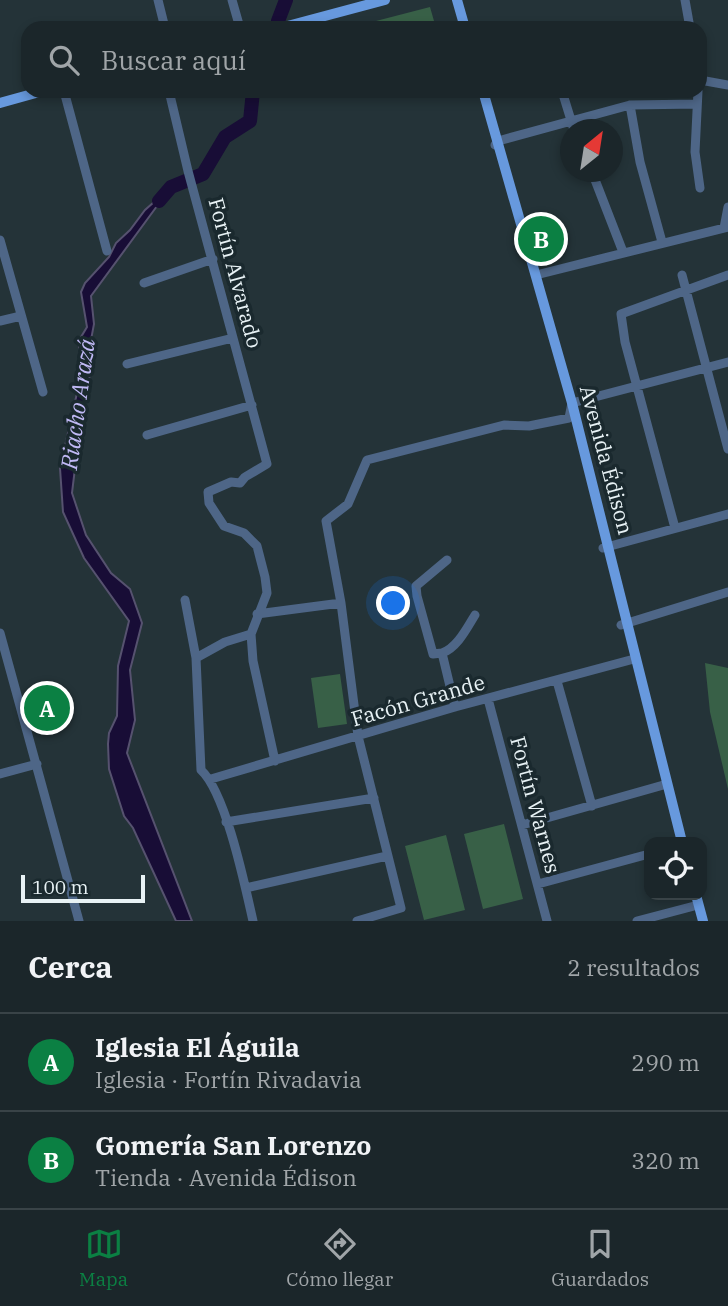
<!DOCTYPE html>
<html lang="es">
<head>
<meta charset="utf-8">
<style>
	:root { --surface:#1b262a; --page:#242e32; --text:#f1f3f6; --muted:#a0a5a8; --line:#394347; --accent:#0b8043 }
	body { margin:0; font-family:"IBM Plex Serif",serif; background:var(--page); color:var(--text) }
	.controls { position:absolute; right:21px; bottom:21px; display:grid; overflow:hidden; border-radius:14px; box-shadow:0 4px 10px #0003 }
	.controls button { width:63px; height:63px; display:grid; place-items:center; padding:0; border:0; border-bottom:2px solid var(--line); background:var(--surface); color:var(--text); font:35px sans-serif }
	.compass { position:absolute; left:560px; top:119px; width:63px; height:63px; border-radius:50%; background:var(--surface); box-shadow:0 4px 10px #0003; rotate:30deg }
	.scale { position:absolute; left:21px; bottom:18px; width:124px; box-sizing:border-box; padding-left:7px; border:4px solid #e8f2f5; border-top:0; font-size:19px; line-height:24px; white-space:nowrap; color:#e8f2f5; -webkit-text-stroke:5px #1a292e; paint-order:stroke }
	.you { position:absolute; left:394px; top:604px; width:24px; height:24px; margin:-18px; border:5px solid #fff; border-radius:50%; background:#1a73e8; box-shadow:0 0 0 10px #1a73e833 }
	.badge { display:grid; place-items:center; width:46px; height:46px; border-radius:50%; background:var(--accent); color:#fff; font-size:23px; font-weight:700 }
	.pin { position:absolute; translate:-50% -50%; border:4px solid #fff; box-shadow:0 2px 7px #0006 }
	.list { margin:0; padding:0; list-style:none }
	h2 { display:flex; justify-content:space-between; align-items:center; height:91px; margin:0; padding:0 28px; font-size:30px }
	h2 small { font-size:23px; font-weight:400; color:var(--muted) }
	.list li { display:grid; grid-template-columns:46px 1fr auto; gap:21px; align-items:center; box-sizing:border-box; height:98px; padding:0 28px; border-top:2px solid var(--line) }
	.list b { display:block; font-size:26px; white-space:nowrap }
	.list p { margin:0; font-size:23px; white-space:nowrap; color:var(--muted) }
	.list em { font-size:23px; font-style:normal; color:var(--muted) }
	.icon { flex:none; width:38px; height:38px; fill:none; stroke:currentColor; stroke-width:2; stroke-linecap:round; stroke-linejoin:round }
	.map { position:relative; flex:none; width:728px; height:921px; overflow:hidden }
	.search { position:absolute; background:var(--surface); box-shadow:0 4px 10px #0003; left:21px; right:21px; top:21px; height:77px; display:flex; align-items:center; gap:18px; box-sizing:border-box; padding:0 24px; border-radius:21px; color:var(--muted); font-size:26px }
	.sheet { height:287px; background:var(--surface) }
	nav { display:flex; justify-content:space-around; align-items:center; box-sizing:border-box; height:98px; border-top:2px solid var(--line); background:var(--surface); font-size:19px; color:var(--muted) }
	nav a { display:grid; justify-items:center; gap:4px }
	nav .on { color:var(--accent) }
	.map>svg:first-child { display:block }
</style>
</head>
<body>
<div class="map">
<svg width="728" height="921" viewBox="0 0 728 921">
	<rect width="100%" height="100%" fill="#243338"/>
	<path fill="#386047" d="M430,7L436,28H349Z
		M705,663L728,668V789L710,712Z
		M340,674L347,724L318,728L311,678Z
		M504,824L523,899L483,909L464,834Z
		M446,835L465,910L424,920L405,846Z"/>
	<path fill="#180d36" stroke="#56526f" stroke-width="2" d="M171,187L91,296L94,324L90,345V374L81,419L72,493L86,535L111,573L130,589L142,623L130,670L135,720L127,753L192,921H176L133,828L124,816L109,769L108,744L109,733L117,716L118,666L129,621L84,558L63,512L60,468L80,380L81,354L78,342L87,327L81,292L85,283L109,257L116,243L130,230L145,210Z"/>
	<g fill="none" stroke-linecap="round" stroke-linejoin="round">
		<path stroke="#180d36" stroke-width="14" d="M278,21L286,0
			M159,201L171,187L203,174L225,137L250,121L253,91"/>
		<path stroke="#4e6687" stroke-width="9" d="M158,0L165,28
			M232,0L240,28
			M685,0L690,28
			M700,80L728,85
			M64,91L107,251
			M169,91L188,171L267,464L245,477L240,483L231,482L208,492L209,503L224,526L244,533L257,546L265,577L267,593L251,634L253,661L275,761
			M562,91L574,130
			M698,91L695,152L700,188
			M630,105L640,162L662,242
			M495,145L498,141L630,105L697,104
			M592,172L623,252
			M724,228L728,207
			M0,240L43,392
			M536,275L728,227
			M682,275L728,449
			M144,283L213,259
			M0,321L21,316
			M127,364L233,338
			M147,435L252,405
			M675,528L625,342L621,314L728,275
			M603,548L728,514
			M185,600L196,658L201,770C226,793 245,886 253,921
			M257,614L341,603
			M621,625L728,592
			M0,633L79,921
			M442,653L433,654L417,596L416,586L447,560
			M196,658L225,642L251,634
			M557,681L592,806
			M488,699L547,921
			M455,707L442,653C457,648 467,628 475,615
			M0,774L37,764
			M211,779L455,707L634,659
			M226,822L374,798
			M522,825L667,784
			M538,884L649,854
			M246,888L387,856
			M357,921L401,908L358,736L341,603L326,521L348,504L367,460L504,425L529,426L569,418L572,403L728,362
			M637,921L698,905"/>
		<path stroke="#6799de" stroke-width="10" d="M457,0L465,28
			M280,28L385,0
			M483,91L572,403L682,842
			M0,103L43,91
			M696,895L703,921"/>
	</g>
	<g text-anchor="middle" stroke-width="7" stroke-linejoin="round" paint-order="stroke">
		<g font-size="21" fill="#e8f2f5" stroke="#1a292e">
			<text transform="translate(235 273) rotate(75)" y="7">Fortín Alvarado</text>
			<text transform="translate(606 460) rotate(75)" y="7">Avenida Édison</text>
			<text transform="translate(418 701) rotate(-16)" y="7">Facón Grande</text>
			<text transform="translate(535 805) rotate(75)" y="7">Fortín Warnes</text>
		</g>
		<g font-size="23" font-style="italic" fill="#c0b9f5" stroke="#1a292e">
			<text transform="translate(78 404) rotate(-82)" y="8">Riacho Arazá</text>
		</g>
	</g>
</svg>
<div class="controls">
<button><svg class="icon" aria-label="locate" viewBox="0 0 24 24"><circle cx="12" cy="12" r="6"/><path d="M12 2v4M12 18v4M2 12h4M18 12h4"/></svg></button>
</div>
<svg class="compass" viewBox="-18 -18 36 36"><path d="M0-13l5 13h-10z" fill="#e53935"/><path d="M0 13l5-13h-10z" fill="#a0a5a8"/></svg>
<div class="scale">100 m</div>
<div class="you"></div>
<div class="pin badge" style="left:47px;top:708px">A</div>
<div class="pin badge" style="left:541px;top:239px">B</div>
<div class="search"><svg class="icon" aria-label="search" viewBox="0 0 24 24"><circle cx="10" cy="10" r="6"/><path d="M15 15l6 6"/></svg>Buscar aquí</div>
</div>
<section class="sheet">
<h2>Cerca<small>2 resultados</small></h2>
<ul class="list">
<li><span class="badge">A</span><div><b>Iglesia El Águila</b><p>Iglesia · Fortín Rivadavia</p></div><em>290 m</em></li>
<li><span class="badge">B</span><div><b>Gomería San Lorenzo</b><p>Tienda · Avenida Édison</p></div><em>320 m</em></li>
</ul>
</section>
<nav>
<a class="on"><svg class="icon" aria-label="map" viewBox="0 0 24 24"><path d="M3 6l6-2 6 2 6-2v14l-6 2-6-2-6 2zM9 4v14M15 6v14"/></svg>Mapa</a>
<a><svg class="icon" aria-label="directions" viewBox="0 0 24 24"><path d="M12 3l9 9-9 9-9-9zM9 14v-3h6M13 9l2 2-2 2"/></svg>Cómo llegar</a>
<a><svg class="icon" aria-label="saved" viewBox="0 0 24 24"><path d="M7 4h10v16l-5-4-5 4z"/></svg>Guardados</a>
</nav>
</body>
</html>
